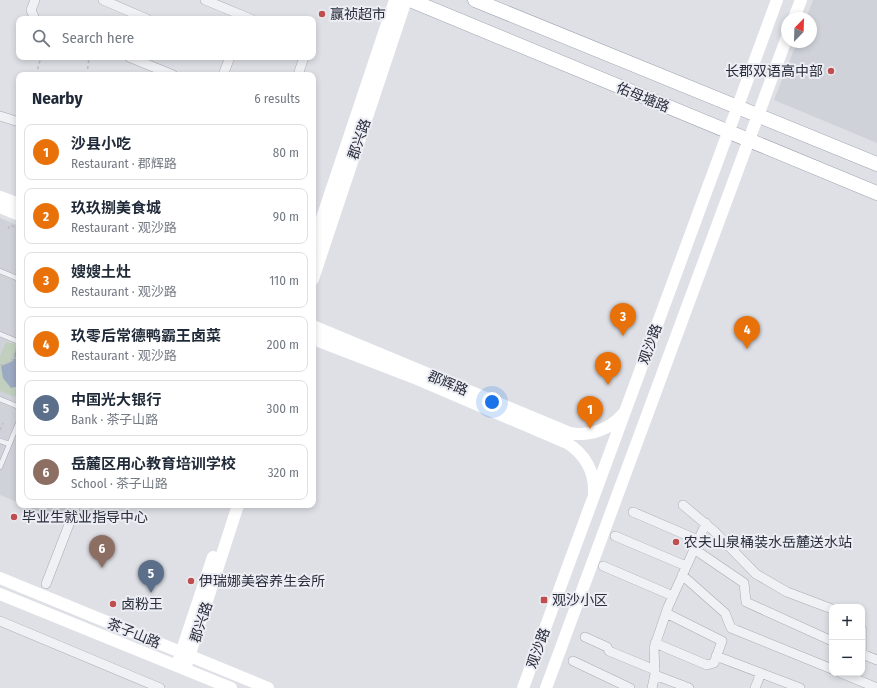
<!DOCTYPE html>
<html lang="en">
<head>
<meta charset="utf-8">
<style>
	:root { --surface:#fff; --page:#f2f2f3; --text:#1f2937; --muted:#747a83; --line:#e0e1e3; --accent:#0b8043 }
	body { margin:0; font-family:"Fira Sans Condensed","Noto Sans SC",sans-serif; background:var(--page); color:var(--text) }
	.controls { position:absolute; right:12px; bottom:12px; display:grid; overflow:hidden; border-radius:8px; box-shadow:0 2px 6px #0003 }
	.controls button { width:36px; height:36px; display:grid; place-items:center; padding:0; border:0; border-bottom:1px solid var(--line); background:var(--surface); color:var(--text); font:20px sans-serif }
	.compass { position:absolute; left:781px; top:12px; width:36px; height:36px; border-radius:50%; background:var(--surface); box-shadow:0 2px 6px #0003; rotate:23deg }
	.you { position:absolute; left:492px; top:402px; width:14px; height:14px; margin:-10px; border:3px solid #fff; border-radius:50%; background:#1a73e8; box-shadow:0 0 0 6px #1a73e833 }
	.badge { display:grid; place-items:center; width:26px; height:26px; border-radius:50%; background:var(--accent); color:#fff; font-size:13px; font-weight:700 }
	.pin { position:absolute; translate:-50% -33px; filter:drop-shadow(0 1px 2px #0008) }
	.pin::after { content:''; position:absolute; top:21px; width:14px; height:12px; background:inherit; clip-path:polygon(0 0,100% 0,50% 100%) }
	.list { margin:0; padding:0; list-style:none }
	h2 { display:flex; justify-content:space-between; align-items:center; height:52px; margin:0; padding:0 16px; font-size:17px }
	h2 small { font-size:13px; font-weight:400; color:var(--muted) }
	.list li { display:grid; grid-template-columns:26px 1fr auto; gap:12px; align-items:center; box-sizing:border-box; height:56px; margin:0 8px 8px; padding:0 8px; border:1px solid var(--line); border-radius:8px }
	.list b { display:block; font-size:15px; white-space:nowrap }
	.list p { margin:0; font-size:13px; white-space:nowrap; color:var(--muted) }
	.list em { font-size:13px; font-style:normal; color:var(--muted) }
	.icon { flex:none; width:22px; height:22px; fill:none; stroke:currentColor; stroke-width:2; stroke-linecap:round; stroke-linejoin:round }
	.map { position:relative; flex:none; width:877px; height:688px; overflow:hidden }
	.search { position:absolute; background:var(--surface); box-shadow:0 2px 6px #0003; left:16px; top:16px; width:300px; height:44px; display:flex; align-items:center; gap:10px; box-sizing:border-box; padding:0 14px; border-radius:8px; color:var(--muted); font-size:15px }
	.panel { position:absolute; background:var(--surface); box-shadow:0 2px 6px #0003; left:16px; top:72px; width:300px; height:436px; border-radius:8px }
	.map>svg:first-child { display:block }
</style>
</head>
<body>
<div class="map">
<svg width="877" height="688" viewBox="0 0 877 688">
	<rect width="100%" height="100%" fill="#dee0e6"/>
	<path fill="#d0d2da" d="M813,0H877V143L774,100L797,42H811V18H806Z
		M0,218L19,226V503L0,495Z
		M23,505H73L66,523Z"/>
	<path fill="#c1cfbf" d="M6,342L19,345V394L15,397L0,391V356Z"/>
	<path fill="#9ca9c2" d="M16,349L19,353V386L11,388L3,378L1,366L13,361Z"/>
	<g fill="none" stroke-linecap="round" stroke-linejoin="round">
		<g stroke="#a7aab3" stroke-width="5.5">
			<path id="lane" d="M0,271L19,279
				M0,334L19,342
				M0,399L19,407
				M0,441L9,444
				M0,467L19,421"/>
		</g>
		<g stroke="#a7aab3" stroke-width="10">
			<path id="street" d="M35,0L31,10L35,19
				M103,0L147,19
				M205,0L251,19
				M129,57L173,75
				M223,75L230,57
				M298,75L304,57
				M0,116L19,122
				M683,505L714,531L756,574L787,592L832,609
				M633,512L698,540
				M615,536L686,566
				M694,549L744,583L746,602L832,641
				M603,566L673,596
				M682,575L725,613L731,628L832,669
				M46,584L75,509
				M0,621L160,688
				M862,630V651
				M585,637L607,647L609,651L655,670
				M655,643L707,665L714,663L722,641L666,613
				M862,654L877,660
				M716,656L800,688
				M573,661L630,688
				M841,673L877,688
				M655,675L689,688
				M652,688L655,674L654,648L668,607L706,523
				M755,688L761,673"/>
		</g>
		<g stroke="#9ea3b0" stroke-width="15">
			<path id="primary" d="M410,0L877,193
				M475,0L877,164"/>
		</g>
		<path stroke="#bcbec4" stroke-width="1.5" stroke-dasharray="3 3" stroke-linecap="butt" d="M36,75L41,57
			M87,75L89,57
			M8,229L10,225L19,229
			M14,358H19
			M0,365L11,362L16,349L19,350
			M0,430L3,423"/>
		<use href="#lane" stroke="#f0f1f4" stroke-width="4.5"/>
		<use href="#street" stroke="#f0f1f4" stroke-width="9"/>
		<path stroke="#fff" stroke-width="12" d="M794,18L801,0
			M0,197L19,204
			M0,207L19,215
			M313,245L395,0
			M313,279L406,0
			M313,326L570,433C590,437 610,429 623,414
			M313,339L417,379L567,443C585,454 595,472 594,493
			M0,578L268,688
			M0,594L231,688
			M179,659L213,557
			M187,663L238,505
			M523,688L777,0
			M546,688L787,37"/>
		<use href="#primary" stroke="#fff" stroke-width="14"/>
	</g>
	<g fill="#bf4e4f" stroke="#edeef4" stroke-width="1.5">
		<circle cx="322" cy="14" r="4"/>
		<circle cx="831" cy="71" r="4"/>
		<circle cx="14" cy="517" r="4"/>
		<circle cx="676" cy="542" r="4"/>
		<circle cx="191" cy="581" r="4"/>
		<rect x="540" y="596" width="8" height="8" rx="2"/>
		<circle cx="113" cy="604" r="4"/>
	</g>
	<g text-anchor="middle" stroke-width="4" stroke-linejoin="round" paint-order="stroke">
		<g font-size="14" fill="#282c3b" stroke="#edeef4" text-anchor="start">
			<text x="330" y="19">赢祯超市</text>
			<text x="823" y="76" text-anchor="end">长郡双语高中部</text>
			<text x="22" y="522">毕业生就业指导中心</text>
			<text x="684" y="547">农夫山泉桶装水岳麓送水站</text>
			<text x="199" y="586">伊瑞娜美容养生会所</text>
			<text x="552" y="605">观沙小区</text>
			<text x="121" y="609">卤粉王</text>
		</g>
		<g font-size="14" fill="#282c3b" stroke="#edeef4">
			<text transform="translate(643 97) rotate(22)" y="5">佑母塘路</text>
			<text transform="translate(359 139) rotate(-71)" y="5">郡兴路</text>
			<text transform="translate(650 344) rotate(-70)" y="5">观沙路</text>
			<text transform="translate(448 383) rotate(23)" y="5">郡辉路</text>
			<text transform="translate(201 622) rotate(-72)" y="5">郡兴路</text>
			<text transform="translate(134 633) rotate(22)" y="5">茶子山路</text>
			<text transform="translate(538 648) rotate(-70)" y="5">观沙路</text>
		</g>
	</g>
</svg>
<div class="controls">
<button>+</button>
<button>−</button>
</div>
<svg class="compass" viewBox="-18 -18 36 36"><path d="M0-13l5 13h-10z" fill="#e53935"/><path d="M0 13l5-13h-10z" fill="#747a83"/></svg>
<div class="you"></div>
<div class="pin badge" style="left:590px;top:429px;background:#e8710a">1</div>
<div class="pin badge" style="left:608px;top:385px;background:#e8710a">2</div>
<div class="pin badge" style="left:623px;top:336px;background:#e8710a">3</div>
<div class="pin badge" style="left:747px;top:349px;background:#e8710a">4</div>
<div class="pin badge" style="left:151px;top:593px;background:#5c6f8a">5</div>
<div class="pin badge" style="left:102px;top:568px;background:#8d6e63">6</div>
<div class="search"><svg class="icon" aria-label="search" viewBox="0 0 24 24"><circle cx="10" cy="10" r="6"/><path d="M15 15l6 6"/></svg>Search here</div>
<section class="panel">
<h2>Nearby<small>6 results</small></h2>
<ul class="list">
<li><span class="badge" style="background:#e8710a">1</span><div><b>沙县小吃</b><p>Restaurant · 郡辉路</p></div><em>80 m</em></li>
<li><span class="badge" style="background:#e8710a">2</span><div><b>玖玖捌美食城</b><p>Restaurant · 观沙路</p></div><em>90 m</em></li>
<li><span class="badge" style="background:#e8710a">3</span><div><b>嫂嫂土灶</b><p>Restaurant · 观沙路</p></div><em>110 m</em></li>
<li><span class="badge" style="background:#e8710a">4</span><div><b>玖零后常德鸭霸王卤菜</b><p>Restaurant · 观沙路</p></div><em>200 m</em></li>
<li><span class="badge" style="background:#5c6f8a">5</span><div><b>中国光大银行</b><p>Bank · 茶子山路</p></div><em>300 m</em></li>
<li><span class="badge" style="background:#8d6e63">6</span><div><b>岳麓区用心教育培训学校</b><p>School · 茶子山路</p></div><em>320 m</em></li>
</ul>
</section>
</div>
</body>
</html>
